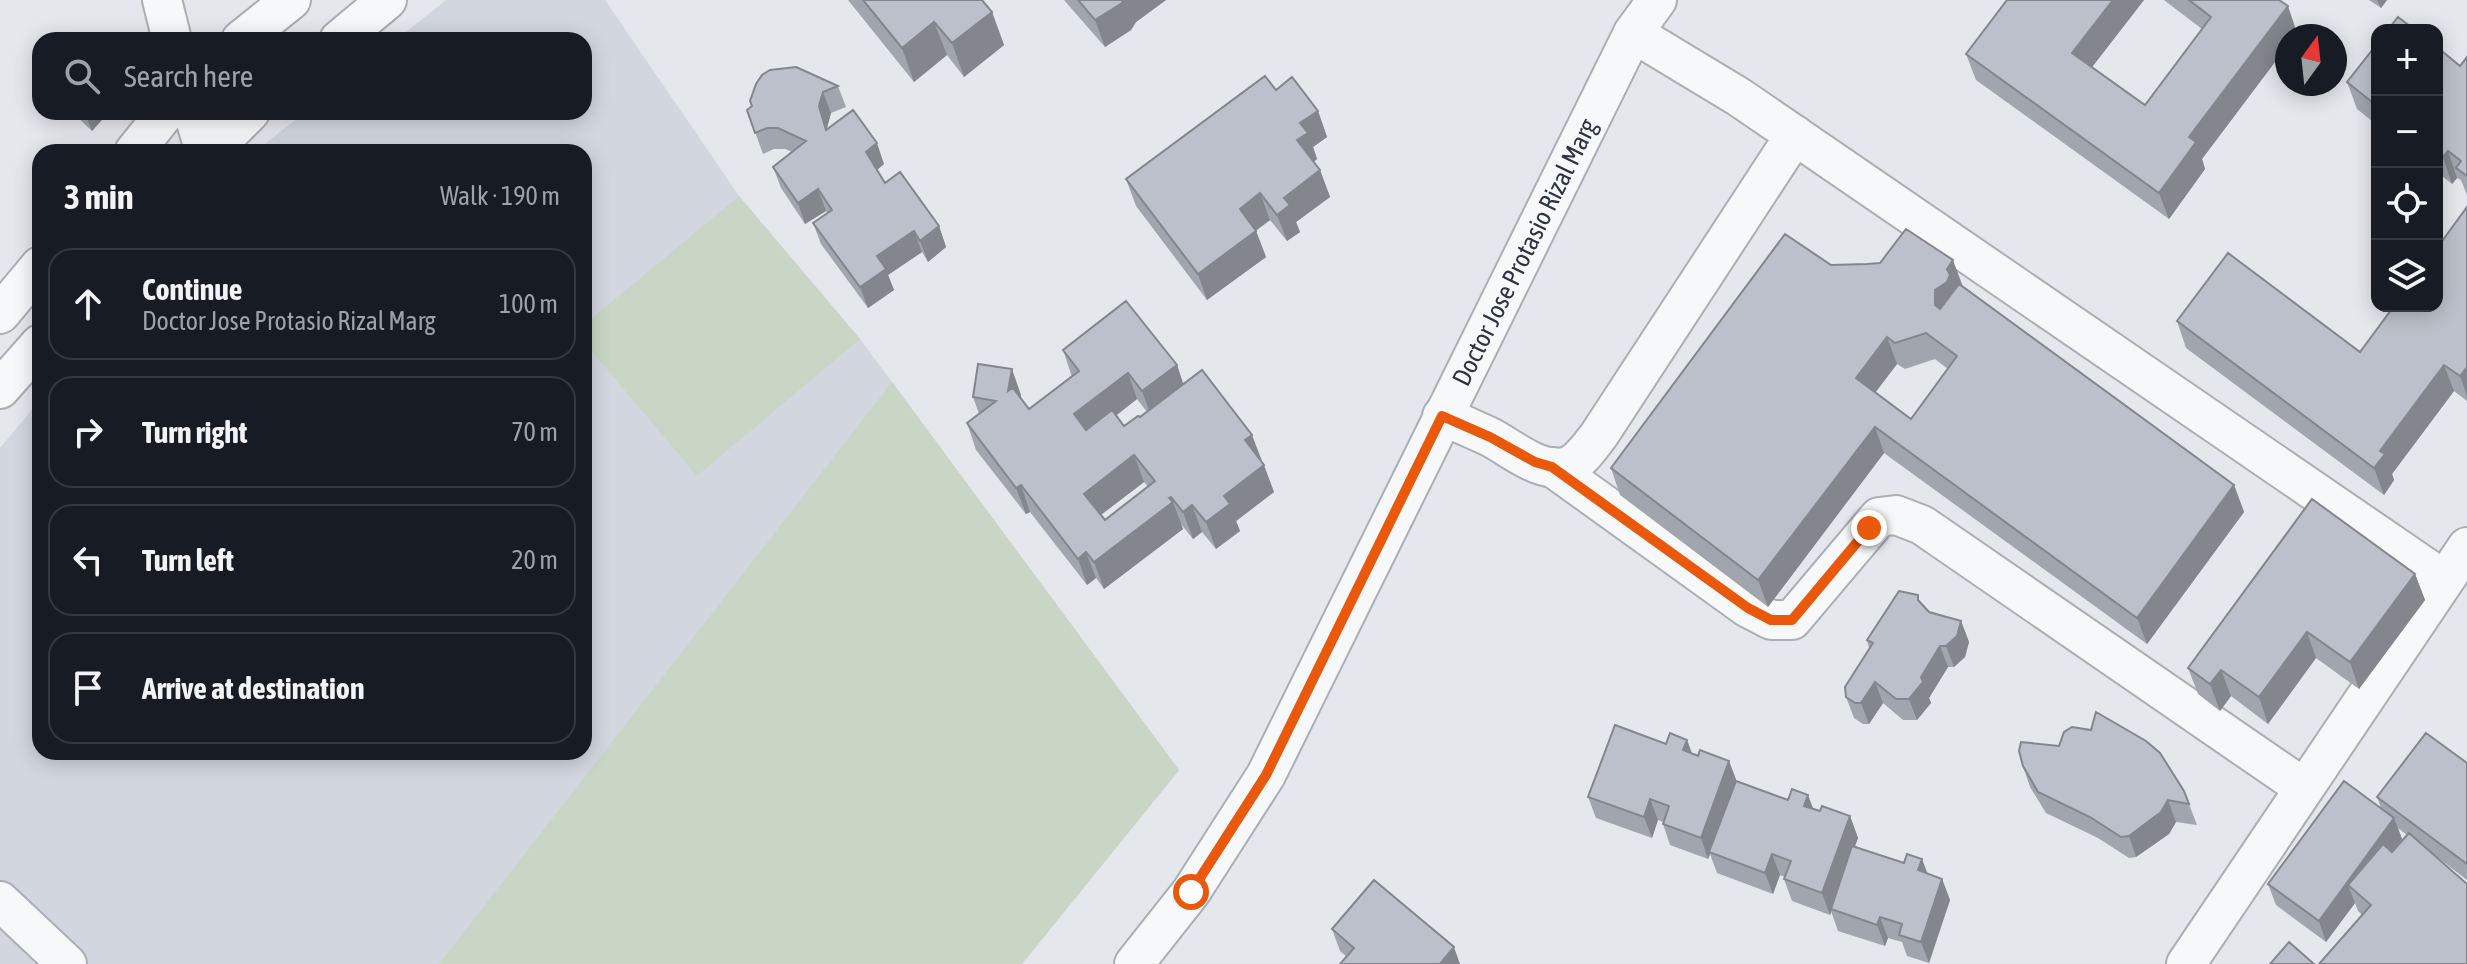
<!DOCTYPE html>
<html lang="en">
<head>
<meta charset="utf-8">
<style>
	:root { --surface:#171b24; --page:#242831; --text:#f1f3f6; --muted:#9ea1a6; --line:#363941 }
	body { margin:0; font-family:"Asap Condensed",sans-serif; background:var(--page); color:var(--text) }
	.controls { position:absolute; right:24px; top:24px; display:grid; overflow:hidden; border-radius:16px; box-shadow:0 4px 20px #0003 }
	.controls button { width:72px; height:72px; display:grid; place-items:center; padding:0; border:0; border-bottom:2px solid var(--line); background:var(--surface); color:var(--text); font:40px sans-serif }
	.compass { position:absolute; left:2275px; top:24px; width:72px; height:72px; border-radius:50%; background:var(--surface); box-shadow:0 4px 20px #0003; rotate:15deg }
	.stop { position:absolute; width:24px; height:24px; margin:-18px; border:6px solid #ea580c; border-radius:50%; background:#fff }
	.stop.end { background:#ea580c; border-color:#fff; box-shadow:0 2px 8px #0008 }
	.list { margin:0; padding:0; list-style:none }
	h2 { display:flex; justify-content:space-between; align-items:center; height:104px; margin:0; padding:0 32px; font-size:34px }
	h2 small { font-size:26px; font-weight:400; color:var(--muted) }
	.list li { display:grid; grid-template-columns:52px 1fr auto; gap:24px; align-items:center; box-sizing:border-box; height:112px; margin:0 16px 16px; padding:0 16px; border:2px solid var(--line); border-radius:24px }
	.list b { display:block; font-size:30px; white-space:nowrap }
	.list p { margin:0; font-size:26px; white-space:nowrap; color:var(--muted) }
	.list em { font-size:26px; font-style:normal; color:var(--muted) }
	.icon { flex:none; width:44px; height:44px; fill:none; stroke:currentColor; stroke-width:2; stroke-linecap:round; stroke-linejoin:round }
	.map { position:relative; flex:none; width:2467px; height:964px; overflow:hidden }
	.search { position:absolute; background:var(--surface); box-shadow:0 4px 20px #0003; left:32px; top:32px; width:560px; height:88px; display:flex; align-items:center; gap:20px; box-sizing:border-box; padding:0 28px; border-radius:24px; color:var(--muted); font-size:30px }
	.panel { position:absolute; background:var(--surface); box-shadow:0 4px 20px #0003; left:32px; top:144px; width:560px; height:616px; border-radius:24px }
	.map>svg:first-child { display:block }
</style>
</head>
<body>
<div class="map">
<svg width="2467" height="964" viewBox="0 0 2467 964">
	<rect width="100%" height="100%" fill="#e4e7ec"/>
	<path fill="#d2d6de" d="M446,0H605L739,196L860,339L1179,770L1022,964H0V448L40,400V752H584V152H255L305,112H584V40H396Z"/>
	<path fill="#c9d6c5" d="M739,196L860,339L697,476L584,342V325Z
		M892,382L1179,770L1022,964H439Z"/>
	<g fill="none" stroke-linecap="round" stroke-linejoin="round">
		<g stroke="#a9aeb7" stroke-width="42">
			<g id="minor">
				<path d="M162,0L172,40"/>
				<path d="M1633,33L1739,97L2444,580"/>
				<path d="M241,40L291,0"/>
				<path d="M339,40L387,0"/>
				<path d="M193,112L205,152"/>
				<path d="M134,152L166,112"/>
				<path d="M210,152L250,112"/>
				<path d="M0,314L40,266"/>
				<path d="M0,389L40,344"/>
				<path d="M1442,416C1457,422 1473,429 1488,436C1511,447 1540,475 1568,466C1581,461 1591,445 1599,435L1795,135"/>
				<path d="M1552,467L1748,608L1771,620H1792L1879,517L1896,515L1922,525L2304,788"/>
				<path d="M0,901L67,964"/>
				<path id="s1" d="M1134,964L1191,892L1266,775L1633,33L1657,0"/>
				<path d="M2186,964L2467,547"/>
			</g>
		</g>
		<use href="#minor" stroke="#f7f8fa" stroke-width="38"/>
	</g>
	<path fill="#a1a5ae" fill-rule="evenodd" d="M848,0H982L992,12L1004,45L964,77L947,55L914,82Z
		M1064,0H1166L1136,22L1131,30L1105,47Z
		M2144,0L2092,67L2145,105L2202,29L2164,0H2279L2297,33L2295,36H2287V46L2202,159L2205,169L2169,219L1976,80L1966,54Z
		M2369,0H2387L2381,8Z
		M2377,44V125L2357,109L2347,82Z
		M2437,47L2460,66L2467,57V195L2461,180L2457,178L2452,184L2437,172Z
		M838,86L846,107L831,113L827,129L884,164L877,170L885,183L939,226L946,247L928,262L922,252L888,275L894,290L868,308L821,244L813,223L827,213L826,211L805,224L781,188L773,167L792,152L785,149H774L763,154L747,110L752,107L750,101Z
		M1276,90L1318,111L1327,137L1313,147L1317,159L1313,162L1320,170L1330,197L1296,222L1300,232L1287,241L1270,220L1256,231L1266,257L1207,300L1136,206L1126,179Z
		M72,112H109L92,131Z
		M2467,207V401L2454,391L2392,474L2394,480L2384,495L2186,348L2177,321L2360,352Z
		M1831,265L1963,287L2234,485L2244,512L2147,644L1884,453L1768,607L1620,495L1611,468ZM1935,359L1948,369L1911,419L1875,392L1897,364L1905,369Z
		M1063,350L1177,365L1183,384L1261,461L1274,492L1236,521L1240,531L1216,549L1202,532L1193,539L1181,524L1183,529L1104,589L1096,578L1087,585L1030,512L1026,514L976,450L967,423L979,414L973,397L1021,395V398L1029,409L1072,377ZM1137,399L1147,412L1124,426L1116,415ZM1144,482L1148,487L1105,520L1101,515Z
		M2415,574L2425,600L2359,689L2316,658L2268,724L2231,696L2220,711L2198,694L2188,668Z
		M1921,603L1929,612L1961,621L1969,642L1965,657L1954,667H1948L1929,698L1931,703L1917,720H1903L1883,703L1869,724H1863L1854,718L1846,697L1869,648L1867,640Z
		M2059,746L2184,791L2197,825L2176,822L2169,834L2136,857L2129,858L2098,838L2046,813L2030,787L2023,766Z
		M1692,753L1729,761L1736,781L1820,811L1850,816L1858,838L1855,846L1942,879L1950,900L1929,963L1907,956L1902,942L1888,938L1885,946L1838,931L1831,911L1830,915L1792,901L1784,879L1785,877L1780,875L1773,894L1717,873L1710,854L1708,859L1670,845L1663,824V822L1658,820L1652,838L1596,818L1588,797Z
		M2467,763V880L2436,856L2362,915L2358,911L2355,903L2326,942L2276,905L2268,884L2381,808L2377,797ZM2398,828L2407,835L2393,852L2402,839Z
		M1332,929L1460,964L1346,956L1340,951Z"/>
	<path fill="#83868d" d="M1123,0H1166L1136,22L1131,30L1105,47L1095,20Z
		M2113,0H2144L2082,80L2072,53Z
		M2377,0H2387L2381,8Z
		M2288,6L2297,33L2295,36H2287V46L2202,159L2205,169L2169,219L2159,193L2189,137Z
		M992,12L1004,45L964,77L952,43Z
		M934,22L947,55L914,82L902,48Z
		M823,92L831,113L827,127L834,151L819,106Z
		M1318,111L1327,137L1313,147L1317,159L1307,167L1297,140L1300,123Z
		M90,112H109L92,131L86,116Z
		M877,143L884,164L873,173L866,152Z
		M2448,151L2457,178L2452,184L2443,157Z
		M1320,170L1330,197L1296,222L1300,232L1287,241L1277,215L1284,198Z
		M818,189L826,211L805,224L798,203Z
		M1260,193L1270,220L1249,235L1240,209Z
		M939,226L946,247L928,262L920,241Z
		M914,231L922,252L888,275L894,290L868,308L860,287L877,256Z
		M1256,231L1266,257L1207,300L1198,274Z
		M1953,260L1963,287L1945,316L1935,305V290Z
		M1887,337L1897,364L1866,405L1856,378Z
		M1177,365L1186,392L1152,418L1142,391Z
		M2444,365L2454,391L2392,474L2394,480L2384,495L2374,468L2380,451Z
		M2467,367V396L2460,376Z
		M1012,369L1021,395L1018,418L1008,391Z
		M1128,373L1137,399L1084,441L1074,414Z
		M1875,427L1884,453L1768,607L1758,580Z
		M1252,435L1262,461L1245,440Z
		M1134,455L1144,482L1094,520L1084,494Z
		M1264,465L1274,492L1236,521L1240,531L1216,549L1206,522L1224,496Z
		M1021,485L1030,512L1026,514L1016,488Z
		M2234,485L2244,512L2147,644L2137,618Z
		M1173,502L1183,529L1104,589L1094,562Z
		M1192,505L1202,532L1193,539L1183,512Z
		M1086,552L1096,578L1087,585L1078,559Z
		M2415,574L2425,600L2359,689L2350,662Z
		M1961,621L1969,642L1965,657L1954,667L1946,646Z
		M2307,632L2316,658L2268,724L2259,697Z
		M1940,646L1948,667L1929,698L1931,703L1917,720L1909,699Z
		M2221,670L2231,696L2220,711L2210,684Z
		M1875,682L1883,703L1869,724L1861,703Z
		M1687,740L1695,761L1683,750Z
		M1729,761L1737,782L1709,852L1710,854L1708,859L1701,838Z
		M1808,795L1816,816L1804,806Z
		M1650,799L1658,820L1652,838L1644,817Z
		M2168,800L2176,822L2169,834L2136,857L2129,836Z
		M1850,816L1858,838L1830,915L1822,893Z
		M2394,818L2402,839L2360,895L2348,885L2355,903L2326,942L2319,921Z
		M1772,854L1780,875L1773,894L1765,873Z
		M1922,859L1930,880L1918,870Z
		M1942,879L1950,900L1929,963L1921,942Z
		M1880,917L1888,938L1885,946L1877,925Z
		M1454,947L1460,964H1440Z"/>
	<path fill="#bbc0ca" stroke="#83868d" stroke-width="2" fill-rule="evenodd" d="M863,0H982L992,12L952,43L934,22L902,48Z
		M1078,0H1123L1122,3L1095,20Z
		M2007,0H2113L2072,53L2145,105L2211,17L2189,0H2279L2288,6L2189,137L2196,142L2159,193L1966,54Z
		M2398,17L2415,30H2388Z
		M2377,44V106L2347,82Z
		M2437,47L2460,66L2467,57V176L2456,168L2461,161L2448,151L2443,157L2437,153Z
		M796,67L838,86L823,92L819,106L826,130L853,110L877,143L866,152L885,183L900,172L939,226L920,241L914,231L877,256L886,269L860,287L813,223L832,210L818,189L798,203L773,167L806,141L778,128H767L755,133L747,110L752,106L750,101L756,84L762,75L770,70Z
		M1265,76L1276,90L1292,77L1318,111L1300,123L1308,133L1297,140L1320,170L1284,198L1290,205L1277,215L1260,193L1240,209L1256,231L1198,274L1126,179Z
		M2467,207V367L2460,376L2444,365L2380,451L2385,454L2374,468L2177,321L2228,253L2360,352L2394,306H2437V248Z
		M1906,229L1953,260L1947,269L1950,275L1947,282L1935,290V305L1940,309L1959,284L2234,485L2137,618L1875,427L1758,580L1611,468L1785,234L1831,265L1867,264L1880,263ZM1926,333L1957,356L1911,419L1856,378L1887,337L1895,343Z
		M1126,301L1177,365L1142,391L1128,373L1074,414L1086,430L1112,410L1124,426L1138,416L1140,417L1202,370L1252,435L1245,440L1264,465L1224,496L1230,504L1206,522L1192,505L1183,512L1171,497L1169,498L1173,502L1094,562L1086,552L1078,559L1021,485L1016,488L967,423L996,401L973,397L978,364L1012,369L1008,391L1013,388L1029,409L1079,371L1063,350ZM1134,455L1155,481L1105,520L1084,494Z
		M2312,499L2415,574L2350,662L2307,632L2259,697L2221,670L2210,684L2188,668Z
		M1899,591L1918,595V600L1929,612L1961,621L1957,636L1946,646H1940L1921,677L1923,682L1909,699H1896L1875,682L1861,703H1855L1846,697L1845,687L1873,643L1867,640Z
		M2096,712L2146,741L2160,753L2184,791L2189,804L2168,800L2161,812L2129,836L2121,837L2090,817L2038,792L2023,766L2019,751L2021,742L2059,746L2064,732L2072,727L2091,730Z
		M1615,725L1666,744L1670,733L1687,740L1683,750L1698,756L1700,750L1729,761L1701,838L1663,824L1669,806L1650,799L1644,817L1588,797Z
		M2426,733L2467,763V864L2377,797Z
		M1736,781L1788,800L1792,789L1808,795L1804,806L1820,811L1822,806L1850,816L1822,893L1784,879L1791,861L1772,854L1765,873L1709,852Z
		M2344,781L2394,818L2319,921L2268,884Z
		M2409,833L2467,884V964H2319L2371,905L2348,885L2383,844L2392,852Z
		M1852,846L1904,863L1907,854L1922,859L1918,870L1942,879L1921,942L1899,935L1902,924L1880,917L1877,925L1831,909Z
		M1374,880L1454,947L1440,964H1340L1354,948L1332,929Z
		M2289,942L2314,964H2270Z"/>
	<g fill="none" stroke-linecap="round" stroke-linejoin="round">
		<path stroke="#ea580c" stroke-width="10" d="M1191,892L1266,775L1442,416L1490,437L1535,462L1552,467L1748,608L1771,620H1792L1869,528"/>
	</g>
	<g text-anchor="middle" stroke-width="7" stroke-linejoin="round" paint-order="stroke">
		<g font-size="26" fill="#2b3445" stroke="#f4f6f9">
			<text dy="9" stroke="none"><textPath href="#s1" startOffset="814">Doctor Jose Protasio Rizal Marg</textPath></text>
		</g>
	</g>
</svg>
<div class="controls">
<button>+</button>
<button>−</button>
<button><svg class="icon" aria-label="locate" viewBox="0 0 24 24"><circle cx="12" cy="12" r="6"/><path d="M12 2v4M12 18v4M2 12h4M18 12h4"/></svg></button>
<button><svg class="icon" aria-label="layers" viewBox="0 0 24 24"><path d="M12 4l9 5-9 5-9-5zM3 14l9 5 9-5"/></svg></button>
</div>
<svg class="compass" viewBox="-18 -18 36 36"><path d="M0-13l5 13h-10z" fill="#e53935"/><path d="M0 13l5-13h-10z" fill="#9ea1a6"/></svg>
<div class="stop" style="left:1191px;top:892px"></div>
<div class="stop end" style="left:1869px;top:528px"></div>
<div class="search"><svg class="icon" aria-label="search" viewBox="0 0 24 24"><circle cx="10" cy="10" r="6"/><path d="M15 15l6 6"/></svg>Search here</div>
<section class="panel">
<h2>3 min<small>Walk · 190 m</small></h2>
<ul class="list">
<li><svg class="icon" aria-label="ahead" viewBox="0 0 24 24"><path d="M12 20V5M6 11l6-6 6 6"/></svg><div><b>Continue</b><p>Doctor Jose Protasio Rizal Marg</p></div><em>100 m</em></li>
<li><svg class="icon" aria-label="right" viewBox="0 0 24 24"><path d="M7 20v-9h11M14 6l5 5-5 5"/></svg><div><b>Turn right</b></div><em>70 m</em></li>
<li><svg class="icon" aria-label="left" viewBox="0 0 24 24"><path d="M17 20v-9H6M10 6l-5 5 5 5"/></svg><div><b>Turn left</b></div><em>20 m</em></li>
<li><svg class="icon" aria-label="arrive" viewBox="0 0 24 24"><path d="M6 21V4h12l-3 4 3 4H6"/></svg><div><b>Arrive at destination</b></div></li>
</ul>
</section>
</div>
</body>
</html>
